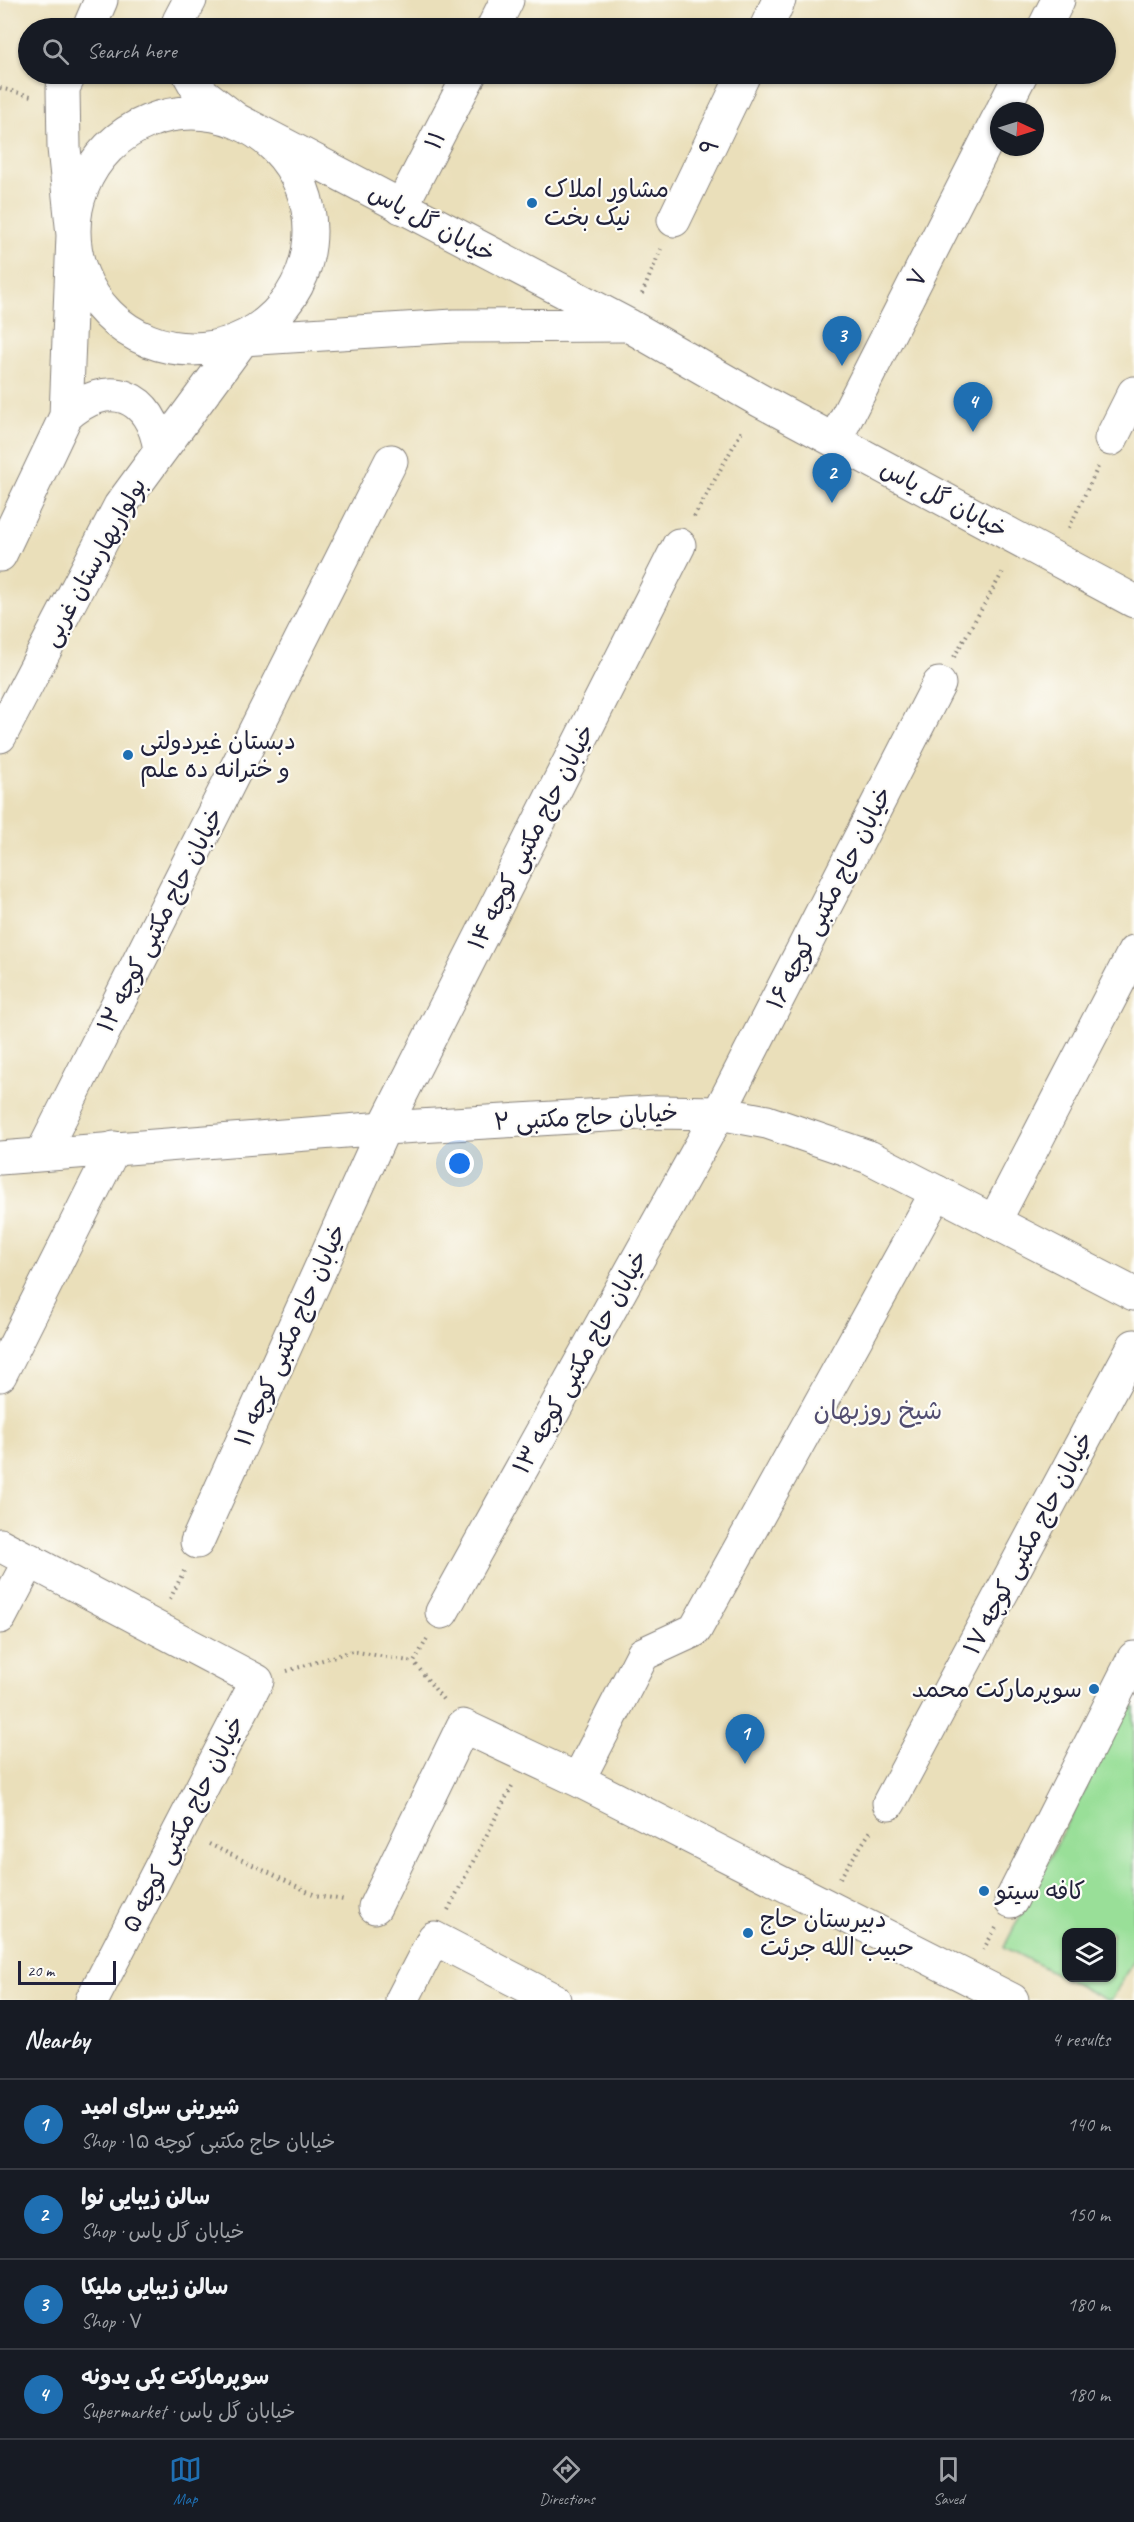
<!DOCTYPE html>
<html lang="en">
<head>
<meta charset="utf-8">
<style>
	:root { --surface:#171b24; --page:#20242c; --text:#f1f3f6; --muted:#9ea1a6; --line:#363941; --accent:#1f6fb2 }
	body { margin:0; font-family:Caveat,"Playpen Sans Arabic",sans-serif; background:var(--page); color:var(--text) }
	.controls { position:absolute; right:18px; bottom:18px; display:grid; overflow:hidden; border-radius:12px; box-shadow:0 2px 4px #0004 }
	.controls button { width:54px; height:54px; display:grid; place-items:center; padding:0; border:0; border-bottom:2px solid var(--line); background:var(--surface); color:var(--text); font:30px sans-serif }
	.compass { position:absolute; left:990px; top:102px; width:54px; height:54px; border-radius:50%; background:var(--surface); box-shadow:0 2px 4px #0004; rotate:94deg }
	.scale { position:absolute; left:18px; bottom:15px; width:98px; box-sizing:border-box; padding-left:6px; border:3px solid #22223b; border-top:0; font-size:16px; line-height:21px; white-space:nowrap; color:#22223b; -webkit-text-stroke:4px #fdfcf7; paint-order:stroke }
	.you { position:absolute; left:460px; top:1164px; width:21px; height:21px; margin:-15px; border:4px solid #fff; border-radius:50%; background:#1a73e8; box-shadow:0 0 0 9px #1a73e833 }
	.badge { display:grid; place-items:center; width:39px; height:39px; border-radius:50%; background:var(--accent); color:#fff; font-size:20px; font-weight:700 }
	.pin { position:absolute; translate:-50% -50px; filter:drop-shadow(0 2px 3px #0008) }
	.pin::after { content:''; position:absolute; top:32px; width:21px; height:18px; background:inherit; clip-path:polygon(0 0,100% 0,50% 100%) }
	.list { margin:0; padding:0; list-style:none }
	h2 { display:flex; justify-content:space-between; align-items:center; height:78px; margin:0; padding:0 24px; font-size:26px }
	h2 small { font-size:20px; font-weight:400; color:var(--muted) }
	.list li { display:grid; grid-template-columns:39px 1fr auto; gap:18px; align-items:center; box-sizing:border-box; height:90px; padding:0 24px; border-top:2px solid var(--line) }
	.list b { display:block; font-size:22px; white-space:nowrap }
	.list p { margin:0; font-size:20px; white-space:nowrap; color:var(--muted) }
	.list em { font-size:20px; font-style:normal; color:var(--muted) }
	.icon { flex:none; width:33px; height:33px; fill:none; stroke:currentColor; stroke-width:2; stroke-linecap:round; stroke-linejoin:round }
	.map { position:relative; flex:none; width:1134px; height:2000px; overflow:hidden }
	.search { position:absolute; background:var(--surface); box-shadow:0 2px 4px #0004; left:18px; right:18px; top:18px; height:66px; display:flex; align-items:center; gap:15px; box-sizing:border-box; padding:0 21px; border-radius:33px; color:var(--muted); font-size:22px }
	.sheet { height:438px; background:var(--surface) }
	nav { display:flex; justify-content:space-around; align-items:center; box-sizing:border-box; height:84px; border-top:2px solid var(--line); background:var(--surface); font-size:16px; color:var(--muted) }
	nav a { display:grid; justify-items:center; gap:3px }
	nav .on { color:var(--accent) }
	.map>svg:first-child { display:block }
</style>
</head>
<body>
<div class="map">
<svg width="1134" height="2000" viewBox="0 0 1134 2000">
	<rect width="100%" height="100%" fill="#fdfcf7"/>
	<filter id="ink" filterUnits="userSpaceOnUse"><feTurbulence type="fractalNoise" baseFrequency=".0167" numOctaves="2"/><feDisplacementMap in="SourceGraphic" scale="12" xChannelSelector="R" yChannelSelector="G"/><feConvolveMatrix kernelMatrix="1 2 1 2 8 2 1 2 1" color-interpolation-filters="sRGB"/></filter>
	<filter id="wash" filterUnits="userSpaceOnUse"><feTurbulence type="fractalNoise" baseFrequency=".008" numOctaves="4" result="noise"/><feDisplacementMap in="SourceGraphic" scale="24" xChannelSelector="R" yChannelSelector="G"/><feGaussianBlur stdDeviation="1.35" result="paint"/><feColorMatrix in="noise" values="0 0 0 0 0 0 0 0 0 0 0 0 0 0 0 0 0 1.4 0 .05"/><feComposite in="paint" operator="in"/></filter>
	<g filter="url(#wash)">
		<rect width="100%" height="100%" fill="#eadfba"/>
		<path fill="#99df98" stroke="#5e806a" stroke-width="1.5" fill-rule="evenodd" d="M1129,1704L1134,1707V1958L1112,2000H1106L1004,1947ZM1066,1932H1112V1978H1066Z"/>
	</g>
	<g filter="url(#ink)">
		<g fill="none" stroke-linecap="round" stroke-linejoin="round">
			<g stroke="#86807a" stroke-width="35">
				<path id="street" d="M493,28L507,0
					M766,28L779,0
					M1044,28L1058,0
					M1002,111L1021,74
					M401,207L470,74
					M674,220L744,74
					M1111,439L1134,393
					M835,440L999,117
					M42,1154L391,461
					M994,1222L1134,952
					M0,1375L114,1148
					M197,1542L384,1128L679,545
					M0,1545L257,1681L92,2000
					M442,1612L719,1113L939,684
					M0,1617L30,1560
					M578,1780L643,1654L695,1630L937,1192
					M889,1803L1134,1346
					M1011,1901L1134,1658
					M375,1907L463,1726L578,1780L1012,2000
					M402,2000L434,1938L554,2000"/>
			</g>
			<g stroke="#86807a" stroke-width="35">
				<path id="secondary" d="M89,28L101,0
					M180,28L179,21L190,0
					M189,74L198,90L237,120L628,325L759,400L1134,601
					M74 231a118 118 0 1 1 236 0a118 118 0 1 1-236 0Z
					M66,416C108,377 152,394 160,450
					M0,555L66,416L73,235L64,148L63,88L70,74
					M0,736L120,506L243,339L454,326L623,325
					M0,1158L384,1128L657,1112L719,1113L767,1122L869,1157L1134,1294"/>
			</g>
			<path stroke="#86807a" stroke-width="4" stroke-dasharray="1.5 4.5" stroke-linecap="butt" d="M0,88L31,96
				M642,294L661,249
				M694,517L743,429
				M1069,528L1098,467
				M954,657L1004,570
				M170,1599L184,1571
				M427,1639L414,1662L445,1702
				M287,1671L352,1651L414,1662
				M209,1844L315,1895L343,1900
				M840,1878L872,1829
				M448,1910L512,1786
				M983,1950L996,1928"/>
			<use href="#street" stroke="#fff" stroke-width="33"/>
			<use href="#secondary" stroke="#fff" stroke-width="33"/>
		</g>
	</g>
	<g fill="#1f6fb2" stroke="#fdfcf7" stroke-width="2">
		<circle cx="532" cy="203" r="6"/>
		<circle cx="128" cy="755" r="6"/>
		<circle cx="1094" cy="1689" r="6"/>
		<circle cx="984" cy="1891" r="6"/>
		<circle cx="748" cy="1933" r="6"/>
	</g>
	<g text-anchor="middle" stroke-width="4.5" stroke-linejoin="round" paint-order="stroke">
		<g font-size="24" fill="#22223b" stroke="#fdfcf7">
			<text transform="translate(435 140) rotate(-63)" y="8">۱۱</text>
			<text transform="translate(709 147) rotate(-64)" y="8">۹</text>
			<text transform="translate(432 223) rotate(28)" y="8">خیابان گل یاس</text>
			<text transform="translate(917 278) rotate(-63)" y="8">۷</text>
			<text transform="translate(944 499) rotate(28)" y="8">خیابان گل یاس</text>
			<text transform="translate(94 562) rotate(-61)" y="8">بولواربهارستان غربی</text>
			<text transform="translate(531 837) rotate(-63)" y="8">خیابان حاج مکتبی کوچه ۱۴</text>
			<text transform="translate(829 898) rotate(-63)" y="8">خیابان حاج مکتبی کوچه ۱۶</text>
			<text transform="translate(160 920) rotate(-63)" y="8">خیابان حاج مکتبی کوچه ۱۲</text>
			<text transform="translate(586 1117) rotate(-3)" y="8">خیابان حاج مکتبی ۲</text>
			<text transform="translate(290 1335) rotate(-66)" y="8">خیابان حاج مکتبی کوچه ۱۱</text>
			<text transform="translate(580 1362) rotate(-61)" y="8">خیابان حاج مکتبی کوچه ۱۳</text>
			<text transform="translate(1028 1543) rotate(-62)" y="8">خیابان حاج مکتبی کوچه ۱۷</text>
			<text transform="translate(183 1824) rotate(-63)" y="8">خیابان حاج مکتبی کوچه ۵</text>
		</g>
		<g font-size="24" fill="#22223b" stroke="#fdfcf7" text-anchor="start">
			<text x="544" y="197">مشاور املاک<tspan x="544" dy="28">نیک بخت</tspan></text>
			<text x="140" y="749">دبستان غیردولتی<tspan x="140" dy="28">و خترانه ده علم</tspan></text>
			<text x="1082" y="1697" text-anchor="end">سوپرمارکت محمد</text>
			<text x="996" y="1899">کافه سیتو</text>
			<text x="760" y="1927">دبیرستان حاج<tspan x="760" dy="28">حبیب الله جرئت</tspan></text>
		</g>
		<g font-size="26" fill="#524d70" stroke="#fdfcf7">
			<text x="878" y="1419">شیخ روزبهان</text>
		</g>
	</g>
</svg>
<div class="controls">
<button><svg class="icon" aria-label="layers" viewBox="0 0 24 24"><path d="M12 4l9 5-9 5-9-5zM3 14l9 5 9-5"/></svg></button>
</div>
<svg class="compass" viewBox="-18 -18 36 36"><path d="M0-13l5 13h-10z" fill="#e53935"/><path d="M0 13l5-13h-10z" fill="#9ea1a6"/></svg>
<div class="scale">20 m</div>
<div class="you"></div>
<div class="pin badge" style="left:745px;top:1764px">1</div>
<div class="pin badge" style="left:832px;top:503px">2</div>
<div class="pin badge" style="left:842px;top:366px">3</div>
<div class="pin badge" style="left:973px;top:432px">4</div>
<div class="search"><svg class="icon" aria-label="search" viewBox="0 0 24 24"><circle cx="10" cy="10" r="6"/><path d="M15 15l6 6"/></svg>Search here</div>
</div>
<section class="sheet">
<h2>Nearby<small>4 results</small></h2>
<ul class="list">
<li><span class="badge">1</span><div><b>شیرینی سرای امید</b><p>Shop · خیابان حاج مکتبی کوچه ۱۵</p></div><em>140 m</em></li>
<li><span class="badge">2</span><div><b>سالن زیبایی نوا</b><p>Shop · خیابان گل یاس</p></div><em>150 m</em></li>
<li><span class="badge">3</span><div><b>سالن زیبایی ملیکا</b><p>Shop · ۷</p></div><em>180 m</em></li>
<li><span class="badge">4</span><div><b>سوپرمارکت یکی یدونه</b><p>Supermarket · خیابان گل یاس</p></div><em>180 m</em></li>
</ul>
</section>
<nav>
<a class="on"><svg class="icon" aria-label="map" viewBox="0 0 24 24"><path d="M3 6l6-2 6 2 6-2v14l-6 2-6-2-6 2zM9 4v14M15 6v14"/></svg>Map</a>
<a><svg class="icon" aria-label="directions" viewBox="0 0 24 24"><path d="M12 3l9 9-9 9-9-9zM9 14v-3h6M13 9l2 2-2 2"/></svg>Directions</a>
<a><svg class="icon" aria-label="saved" viewBox="0 0 24 24"><path d="M7 4h10v16l-5-4-5 4z"/></svg>Saved</a>
</nav>
</body>
</html>
